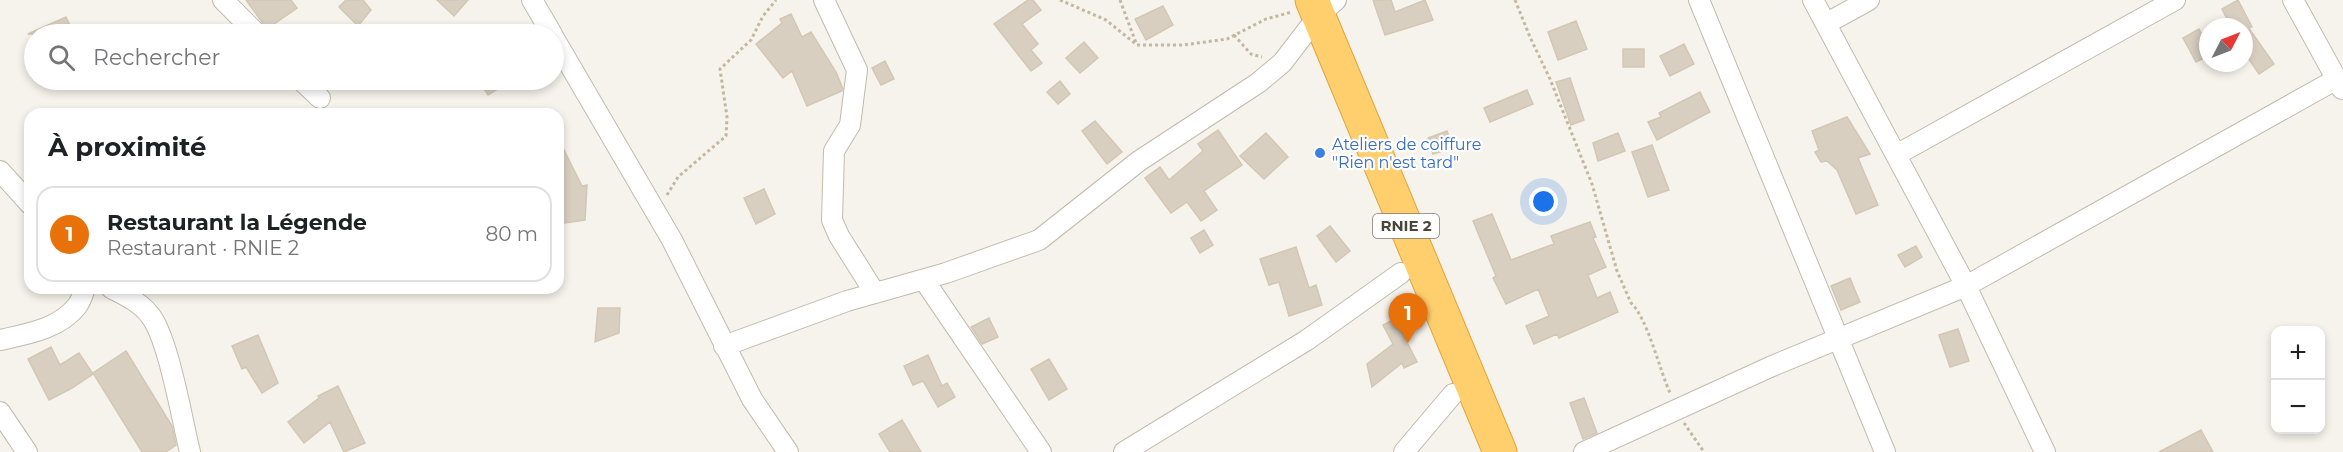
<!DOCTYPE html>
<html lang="fr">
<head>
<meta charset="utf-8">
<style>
	:root { --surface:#fff; --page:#f2f2f2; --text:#202124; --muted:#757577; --line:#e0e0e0; --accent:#fc3f1d }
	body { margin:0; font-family:Montserrat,sans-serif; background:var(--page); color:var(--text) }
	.controls { position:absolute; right:18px; bottom:18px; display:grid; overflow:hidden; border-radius:12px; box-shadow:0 3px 9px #0003 }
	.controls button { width:54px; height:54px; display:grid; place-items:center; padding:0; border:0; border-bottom:2px solid var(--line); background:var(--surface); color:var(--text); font:30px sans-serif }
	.compass { position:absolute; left:2199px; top:18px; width:54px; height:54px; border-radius:50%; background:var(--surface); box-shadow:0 3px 9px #0003; rotate:48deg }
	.you { position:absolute; left:1544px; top:202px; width:21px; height:21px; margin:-15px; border:4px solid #fff; border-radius:50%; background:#1a73e8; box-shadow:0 0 0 9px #1a73e833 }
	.badge { display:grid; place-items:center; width:39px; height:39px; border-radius:50%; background:var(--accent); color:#fff; font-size:20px; font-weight:700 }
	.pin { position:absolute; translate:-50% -50px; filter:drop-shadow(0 2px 3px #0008) }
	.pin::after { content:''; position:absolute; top:32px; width:21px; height:18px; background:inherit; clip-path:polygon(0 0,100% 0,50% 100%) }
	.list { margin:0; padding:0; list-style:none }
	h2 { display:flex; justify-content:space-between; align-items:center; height:78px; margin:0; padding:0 24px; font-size:26px }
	h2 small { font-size:20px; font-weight:400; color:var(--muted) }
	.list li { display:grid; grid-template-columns:39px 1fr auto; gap:18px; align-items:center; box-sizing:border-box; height:96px; margin:0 12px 12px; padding:0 12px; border:2px solid var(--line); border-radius:18px }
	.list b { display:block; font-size:22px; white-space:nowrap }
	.list p { margin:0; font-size:20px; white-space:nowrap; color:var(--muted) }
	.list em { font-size:20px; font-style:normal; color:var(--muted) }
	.icon { flex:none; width:33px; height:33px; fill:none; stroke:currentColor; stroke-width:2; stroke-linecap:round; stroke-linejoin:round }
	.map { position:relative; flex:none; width:2343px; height:452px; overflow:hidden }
	.search { position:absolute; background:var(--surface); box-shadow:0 3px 9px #0003; left:24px; top:24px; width:540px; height:66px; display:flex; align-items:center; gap:15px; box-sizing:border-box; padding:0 21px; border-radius:33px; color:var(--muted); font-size:22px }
	.panel { position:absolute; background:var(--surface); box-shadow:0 3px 9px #0003; left:24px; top:108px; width:540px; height:186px; border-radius:18px }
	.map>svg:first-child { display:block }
</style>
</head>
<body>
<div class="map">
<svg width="2343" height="452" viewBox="0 0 2343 452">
	<rect width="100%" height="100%" fill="#f6f3ec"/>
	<path fill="#d8cfc1" stroke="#d3c7b4" stroke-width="1.5" d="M246,0H291L297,8L267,29Z
		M346,0H363L371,10L358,26L339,7Z
		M437,0H468L454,16Z
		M1028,0H1033L1041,10L1022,24L1038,44L1031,50L1042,63L1031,71L994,24Z
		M1373,0H1391L1395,12L1425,0L1433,20L1385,35Z
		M2238,0L2252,27H2248L2274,64L2259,74L2244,52V27H2231L2222,9Z
		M1163,6L1173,25L1146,40L1135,19Z
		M791,14L802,37L811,32L836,72L843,89L842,91L807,106L792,71L783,78L756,44L782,23L780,19Z
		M66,17L74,34H28Z
		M1576,21L1587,49L1558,60L1548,32Z
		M2199,29L2208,46V56L2196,62L2183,38Z
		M1084,42L1098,58L1080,73L1066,58Z
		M1684,44L1694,64L1670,76L1660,56Z
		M1623,49H1644V67H1623Z
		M885,61L894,79L881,85L872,68Z
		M1570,78L1584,120L1571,125L1556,82Z
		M478,80H512L488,95Z
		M1060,81L1070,94L1058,104L1047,92Z
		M1527,90L1533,104L1490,122L1484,108Z
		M1700,92L1710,112L1657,140L1648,122L1661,117L1659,113Z
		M1847,117L1870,154L1858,158L1878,205L1856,214L1837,170L1827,161L1821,162L1815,152L1819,150L1812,131Z
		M1095,121L1122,152L1107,164L1082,131Z
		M1218,130L1242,165L1204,191L1217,210L1201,221L1187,202L1171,213L1145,178L1160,167L1169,180L1203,151L1198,144Z
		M1447,131L1453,148L1433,154L1428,138Z
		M1266,133L1288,157L1264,179L1240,156Z
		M1618,133L1625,151L1598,161L1593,143Z
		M558,138L582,186L587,185L585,220L558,224Z
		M1652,145L1669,190L1648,197L1632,152Z
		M764,189L775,214L756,224L744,198Z
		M1492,214L1511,260L1554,244L1551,236L1590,222L1596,237L1593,238L1606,267L1588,275L1597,298L1610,292L1618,312L1559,338L1557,334L1534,344L1526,326L1549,316L1538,289L1506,304L1493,278L1496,276L1473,221Z
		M1330,226L1350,251L1336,262L1317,236Z
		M1204,230L1213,245L1200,253L1191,238Z
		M1916,246L1922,257L1905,267L1898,255Z
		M1296,247L1309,288L1316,285L1322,305L1289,316L1279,282L1269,285L1260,259Z
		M1850,278L1860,302L1841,310L1831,286Z
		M598,308H620L619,333L595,342Z
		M989,318L998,337L982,344L971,327Z
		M1395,319L1417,362L1404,368L1402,363L1372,387L1367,364L1393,344L1383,325Z
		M1958,329L1969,361L1950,367L1939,335Z
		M258,335L278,383L262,393L246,367L242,369L232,346Z
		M51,347L60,365L79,353L93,374L72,388L49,400L28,359Z
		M126,351L172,426L176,445L166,452H142L93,373Z
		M928,355L942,386L947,383L955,397L938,407L923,381L913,385L904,366Z
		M1049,359L1067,389L1049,400L1031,369Z
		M338,386L365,443L344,452L330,422L304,443L288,422L319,398L318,396Z
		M1584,398L1597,433L1583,439L1570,403Z
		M902,420L921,452H890L879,434Z
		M2201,430L2213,452H2159Z"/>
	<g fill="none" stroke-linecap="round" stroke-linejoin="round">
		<g stroke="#c2bbae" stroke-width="22">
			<path id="street" d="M223,0L257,34
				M532,0L552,34
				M824,0L857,70L850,125L834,151L832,220L839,236L875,293
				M1699,0L1885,452
				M1813,0L1966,286L2045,452
				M2293,0L2342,89
				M1827,23L1869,0
				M554,38L672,240L752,399L788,452
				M301,80L320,98
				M1896,155L2175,0
				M0,171L30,204
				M924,280L1041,452
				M111,288C124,295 140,302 149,314C168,335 182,420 190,452
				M0,340C27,334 59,329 77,306C81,301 83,294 85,288
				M724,346L847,301L946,273L1039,240L1139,161L1258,83L1282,63L1319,15L1336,0
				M0,412L27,452
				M1124,452L1307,340L1401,273
				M1404,452L1453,394
				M1584,452L1770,367L1966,286L2337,79"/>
		</g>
		<g stroke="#e0a43c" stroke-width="35">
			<path id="highway" d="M1312,0L1500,452"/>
		</g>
		<path stroke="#c4b79f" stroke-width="3" stroke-dasharray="3 3" stroke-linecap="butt" d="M1060,0L1106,20L1137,45H1183L1227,39L1266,19L1292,12
			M1120,0L1136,43
			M1515,0L1530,37L1550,79L1592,184L1617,271L1631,303C1647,317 1660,371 1670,393
			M1234,35L1251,54L1262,57
			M667,195L678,177L726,136L727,117L720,69L751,40L763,16L776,0
			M1684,423L1704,452"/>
		<use href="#street" stroke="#fff" stroke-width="20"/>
		<use href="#highway" stroke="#ffcf6e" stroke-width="33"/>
	</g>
	<circle fill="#3f7fe0" stroke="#fff" stroke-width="2" cx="1320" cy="153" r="6"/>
	<g text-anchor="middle" stroke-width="4.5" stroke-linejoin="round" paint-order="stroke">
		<rect fill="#fff" stroke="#817c74" stroke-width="1.5" x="1373" y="214" width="66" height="24" rx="4.5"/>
		<g font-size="15" font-weight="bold" fill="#4b4439">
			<text x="1406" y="231">RNIE 2</text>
		</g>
		<g font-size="16" fill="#366cbe" stroke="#fff" text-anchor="start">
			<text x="1332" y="150">Ateliers de coiffure<tspan x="1332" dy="18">"Rien n'est tard"</tspan></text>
		</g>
	</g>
</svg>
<div class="controls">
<button>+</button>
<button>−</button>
</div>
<svg class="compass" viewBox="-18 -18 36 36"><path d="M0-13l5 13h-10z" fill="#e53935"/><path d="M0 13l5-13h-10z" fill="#757577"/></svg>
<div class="you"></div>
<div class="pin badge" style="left:1408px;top:343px;background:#e8710a">1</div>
<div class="search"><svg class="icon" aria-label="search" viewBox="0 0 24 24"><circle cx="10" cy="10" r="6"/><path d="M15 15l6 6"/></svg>Rechercher</div>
<section class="panel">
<h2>À proximité<small></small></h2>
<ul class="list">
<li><span class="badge" style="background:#e8710a">1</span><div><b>Restaurant la Légende</b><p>Restaurant · RNIE 2</p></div><em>80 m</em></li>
</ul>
</section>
</div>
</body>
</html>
